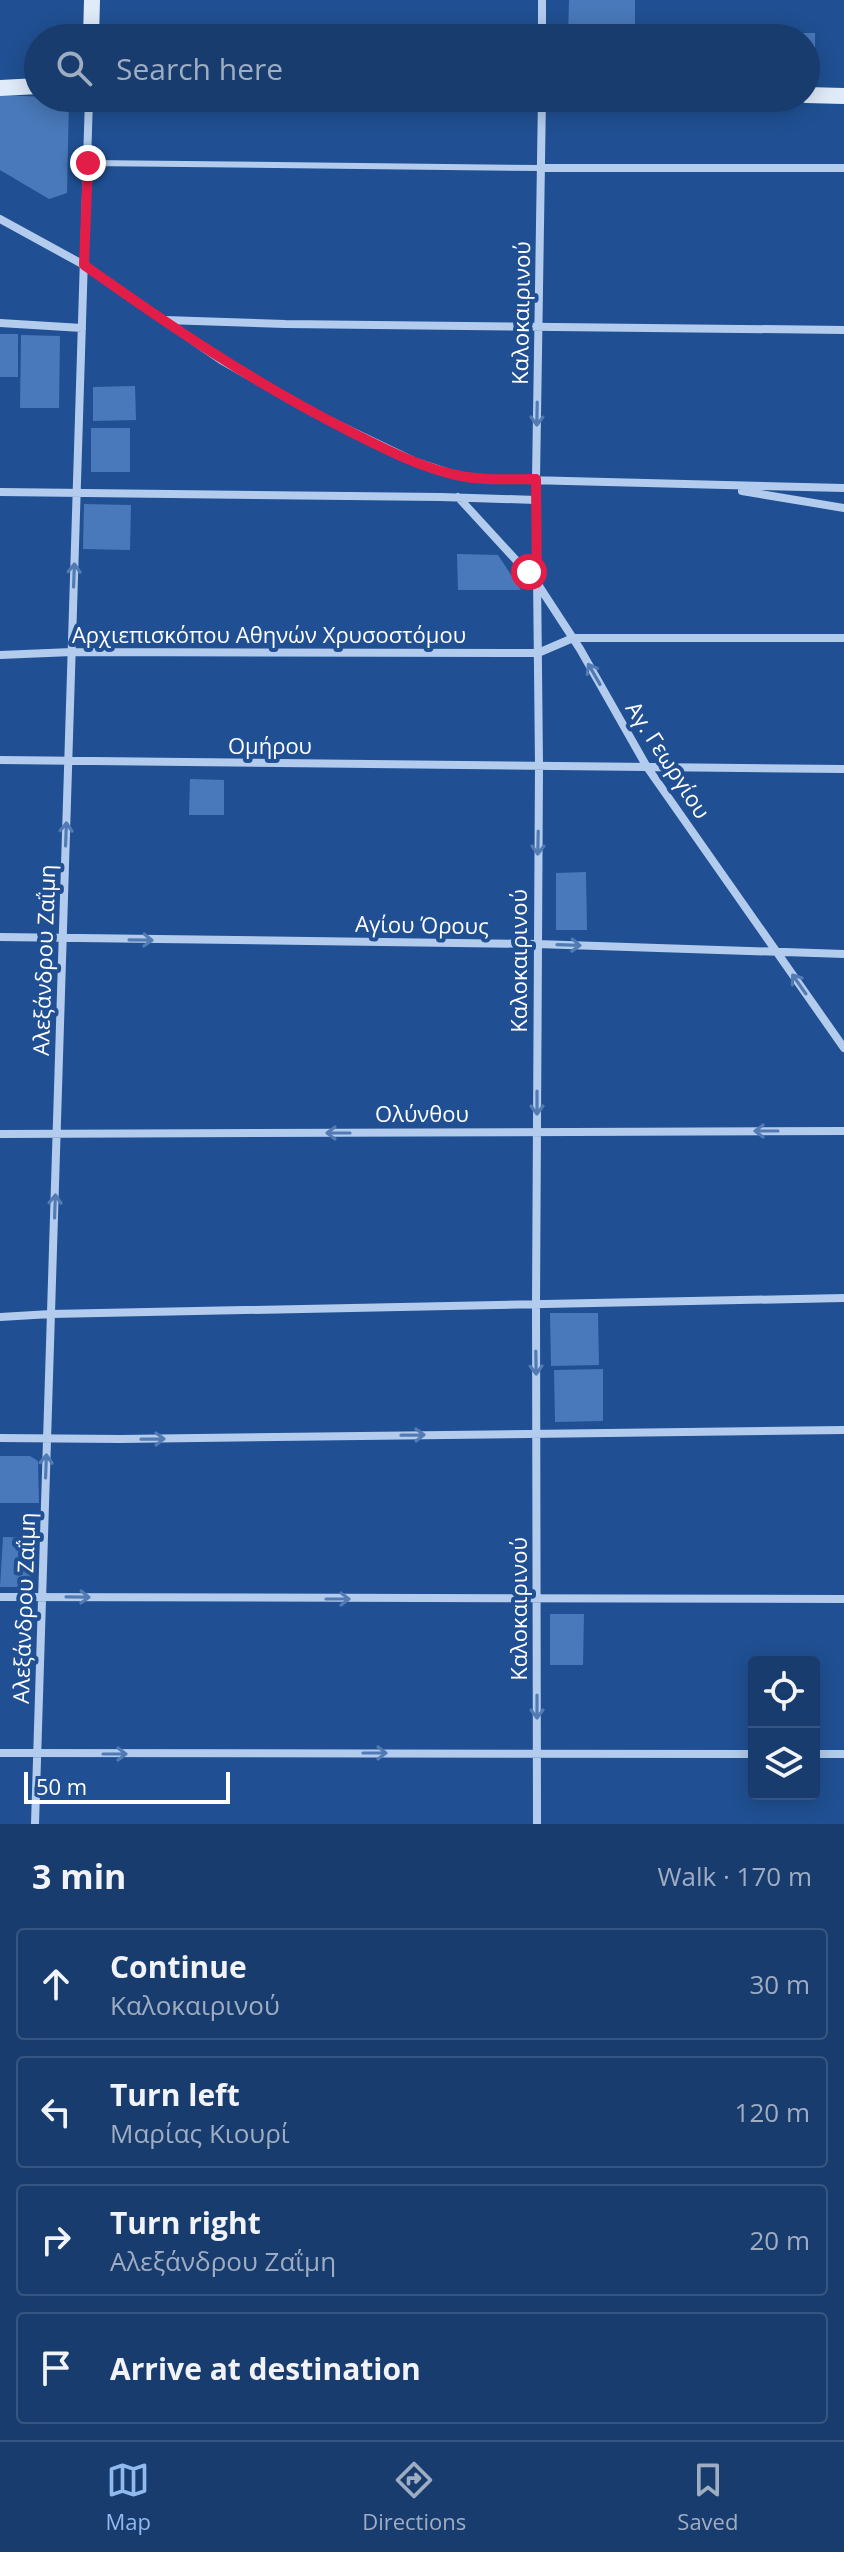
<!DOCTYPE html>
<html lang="en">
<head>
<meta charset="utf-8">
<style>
	:root { --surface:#183c6e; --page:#254776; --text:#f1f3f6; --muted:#9fadc2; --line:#365681; --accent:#90b9f0 }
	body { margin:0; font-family:"Open Sans",sans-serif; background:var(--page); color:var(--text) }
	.controls { position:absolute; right:24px; bottom:24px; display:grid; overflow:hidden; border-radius:8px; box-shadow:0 4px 20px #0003 }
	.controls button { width:72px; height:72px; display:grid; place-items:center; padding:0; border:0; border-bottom:2px solid var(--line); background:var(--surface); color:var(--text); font:40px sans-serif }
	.scale { position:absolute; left:24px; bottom:20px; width:206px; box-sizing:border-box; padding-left:8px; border:4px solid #fff; border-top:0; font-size:22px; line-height:28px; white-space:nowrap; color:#fff; -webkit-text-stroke:6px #205093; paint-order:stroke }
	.stop { position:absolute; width:24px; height:24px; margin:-18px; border:6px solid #e11d48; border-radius:50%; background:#fff }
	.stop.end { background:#e11d48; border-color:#fff; box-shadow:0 2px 8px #0008 }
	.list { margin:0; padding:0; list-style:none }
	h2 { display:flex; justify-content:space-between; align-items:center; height:104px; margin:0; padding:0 32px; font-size:34px }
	h2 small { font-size:26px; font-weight:400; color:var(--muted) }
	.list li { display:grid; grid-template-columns:52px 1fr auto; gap:24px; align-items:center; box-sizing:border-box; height:112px; margin:0 16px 16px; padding:0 16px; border:2px solid var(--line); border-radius:8px }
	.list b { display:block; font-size:30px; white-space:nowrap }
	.list p { margin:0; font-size:26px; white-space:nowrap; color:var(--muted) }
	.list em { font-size:26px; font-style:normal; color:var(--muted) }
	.icon { flex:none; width:44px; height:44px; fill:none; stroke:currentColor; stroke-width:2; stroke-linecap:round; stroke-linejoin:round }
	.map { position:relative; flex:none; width:844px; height:1824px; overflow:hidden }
	.search { position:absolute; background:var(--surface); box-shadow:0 4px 20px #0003; left:24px; right:24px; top:24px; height:88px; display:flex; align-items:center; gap:20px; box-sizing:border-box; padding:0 28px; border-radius:44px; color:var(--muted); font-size:30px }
	.sheet { height:616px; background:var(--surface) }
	nav { display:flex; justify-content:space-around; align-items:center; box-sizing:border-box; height:112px; border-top:2px solid var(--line); background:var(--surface); font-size:22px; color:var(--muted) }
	nav a { display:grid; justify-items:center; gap:4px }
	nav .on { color:var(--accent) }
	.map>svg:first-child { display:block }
</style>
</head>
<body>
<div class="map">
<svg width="844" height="1824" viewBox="0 0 844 1824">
	<rect width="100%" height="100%" fill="#205093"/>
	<path fill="#4979ba" d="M569,0H635V38H568Z
		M795,33H815V77H806V38H795Z
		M0,95L69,98L67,193L49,199L0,170Z
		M0,334H18V377H0Z
		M21,335L60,336L59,408H20Z
		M135,386L136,420L93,421V387Z
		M91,428H130V472H91Z
		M84,504L131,505L130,550L83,549Z
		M457,554L498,555L521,590H458Z
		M190,779L224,780V815H189Z
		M586,872L587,930H556V873Z
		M550,1313H598L599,1365L551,1366Z
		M603,1369V1421L555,1422L554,1370Z
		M0,1456H30L38,1461L39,1503H0Z
		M3,1537L31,1538V1587H0Z
		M550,1614H584L583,1665H550Z"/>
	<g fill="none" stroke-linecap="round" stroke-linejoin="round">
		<path stroke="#b3ccee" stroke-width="6" d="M88,163L541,168"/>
		<path stroke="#b3ccee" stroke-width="8" d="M542,0V38
			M541,168H844
			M0,219L84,265L221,360L314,413L416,462L456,475L484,479L844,488
			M165,320L285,324L844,330
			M0,323L82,328
			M742,491L844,508
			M0,492L441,497L536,500
			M458,497L537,583L580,649L647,767L844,1048
			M0,655L72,652L538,653L573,638H844
			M0,760L844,769
			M0,937L537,944L844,954
			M0,1134L844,1131
			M0,1317L51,1314L844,1298
			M0,1438L120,1439L844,1430
			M0,1597L844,1599
			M0,1753L754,1754
			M814,1754H844
			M35,1824L89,98
			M537,1824L536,1304L539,765L536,479L542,98"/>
		<path stroke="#e0ebfa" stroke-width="16" d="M91,38L92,0
			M0,88L38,86
			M806,95L844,96"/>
	</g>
	<defs><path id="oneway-shaft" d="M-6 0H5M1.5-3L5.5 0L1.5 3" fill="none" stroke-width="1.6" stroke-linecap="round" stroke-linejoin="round" transform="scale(2)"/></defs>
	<g stroke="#537bb3">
		<use href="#oneway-shaft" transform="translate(537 414) rotate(91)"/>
		<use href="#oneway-shaft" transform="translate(74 575) rotate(-88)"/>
		<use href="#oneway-shaft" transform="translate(594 674) rotate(-120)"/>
		<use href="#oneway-shaft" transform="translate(66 834) rotate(-88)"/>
		<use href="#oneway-shaft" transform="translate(538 843) rotate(91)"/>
		<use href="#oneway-shaft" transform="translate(141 940) rotate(1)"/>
		<use href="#oneway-shaft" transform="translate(569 945) rotate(2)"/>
		<use href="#oneway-shaft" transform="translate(799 984) rotate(-125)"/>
		<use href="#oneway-shaft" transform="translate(537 1103) rotate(90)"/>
		<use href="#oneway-shaft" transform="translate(766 1131) rotate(180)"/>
		<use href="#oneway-shaft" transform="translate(338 1133) rotate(180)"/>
		<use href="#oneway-shaft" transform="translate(55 1206) rotate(-88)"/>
		<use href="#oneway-shaft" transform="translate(536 1363) rotate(89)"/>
		<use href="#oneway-shaft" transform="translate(413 1435) rotate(-1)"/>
		<use href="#oneway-shaft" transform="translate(153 1439) rotate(-1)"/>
		<use href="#oneway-shaft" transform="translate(46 1466) rotate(-88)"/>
		<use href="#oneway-shaft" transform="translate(78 1597) rotate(1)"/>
		<use href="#oneway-shaft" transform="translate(338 1599)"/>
		<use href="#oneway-shaft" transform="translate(537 1707) rotate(90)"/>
		<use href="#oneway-shaft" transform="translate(375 1753)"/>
		<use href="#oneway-shaft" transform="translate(115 1754)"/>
	</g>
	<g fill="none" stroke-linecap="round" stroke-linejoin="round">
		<path stroke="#e11d48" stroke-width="10" d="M88,163L84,265C170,326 254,383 349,431C383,448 419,467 456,475C482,481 509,479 536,479L537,583L529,572"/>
	</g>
	<g text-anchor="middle" stroke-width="8" stroke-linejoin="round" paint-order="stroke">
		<g font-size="22" fill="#fff" stroke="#205093">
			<text transform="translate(521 313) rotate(-89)" y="8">Καλοκαιρινού</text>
			<text x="269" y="643">Αρχιεπισκόπου Αθηνών Χρυσοστόμου</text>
			<text x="270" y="754">Ομήρου</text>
			<text transform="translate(668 760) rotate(57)" y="8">Αγ. Γεωργίου</text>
			<text transform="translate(422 925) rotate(1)" y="8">Αγίου Όρους</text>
			<text transform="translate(44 960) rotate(-88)" y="8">Αλεξάνδρου Ζαΐμη</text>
			<text transform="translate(519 961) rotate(-90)" y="8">Καλοκαιρινού</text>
			<text x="422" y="1122">Ολύνθου</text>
			<text transform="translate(24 1608) rotate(-88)" y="8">Αλεξάνδρου Ζαΐμη</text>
			<text transform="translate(519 1609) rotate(-90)" y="8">Καλοκαιρινού</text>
		</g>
	</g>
</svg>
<div class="controls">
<button><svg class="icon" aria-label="locate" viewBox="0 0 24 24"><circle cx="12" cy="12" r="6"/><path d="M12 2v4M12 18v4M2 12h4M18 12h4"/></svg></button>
<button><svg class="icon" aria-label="layers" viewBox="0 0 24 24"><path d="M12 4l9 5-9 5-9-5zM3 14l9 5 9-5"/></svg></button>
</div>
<div class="scale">50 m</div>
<div class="stop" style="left:529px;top:572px"></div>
<div class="stop end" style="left:88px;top:163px"></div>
<div class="search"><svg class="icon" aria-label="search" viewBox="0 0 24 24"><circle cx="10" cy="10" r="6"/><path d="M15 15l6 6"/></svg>Search here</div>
</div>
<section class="sheet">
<h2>3 min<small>Walk · 170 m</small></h2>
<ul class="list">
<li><svg class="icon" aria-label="ahead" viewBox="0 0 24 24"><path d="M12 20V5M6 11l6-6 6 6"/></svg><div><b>Continue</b><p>Καλοκαιρινού</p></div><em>30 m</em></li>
<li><svg class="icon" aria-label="left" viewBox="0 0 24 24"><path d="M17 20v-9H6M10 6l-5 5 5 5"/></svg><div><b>Turn left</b><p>Μαρίας Κιουρί</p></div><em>120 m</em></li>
<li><svg class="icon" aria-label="right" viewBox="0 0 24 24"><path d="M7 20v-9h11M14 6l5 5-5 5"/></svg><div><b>Turn right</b><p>Αλεξάνδρου Ζαΐμη</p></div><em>20 m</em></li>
<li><svg class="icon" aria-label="arrive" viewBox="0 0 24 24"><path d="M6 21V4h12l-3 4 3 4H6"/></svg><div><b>Arrive at destination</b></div></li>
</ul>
</section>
<nav>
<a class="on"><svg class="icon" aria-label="map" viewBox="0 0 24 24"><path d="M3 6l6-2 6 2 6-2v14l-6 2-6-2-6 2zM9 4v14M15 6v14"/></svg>Map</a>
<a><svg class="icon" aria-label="directions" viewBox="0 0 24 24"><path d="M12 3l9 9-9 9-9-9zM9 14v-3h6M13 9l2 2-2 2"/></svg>Directions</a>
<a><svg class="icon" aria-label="saved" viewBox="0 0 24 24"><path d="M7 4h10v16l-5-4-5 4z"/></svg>Saved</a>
</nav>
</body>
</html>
